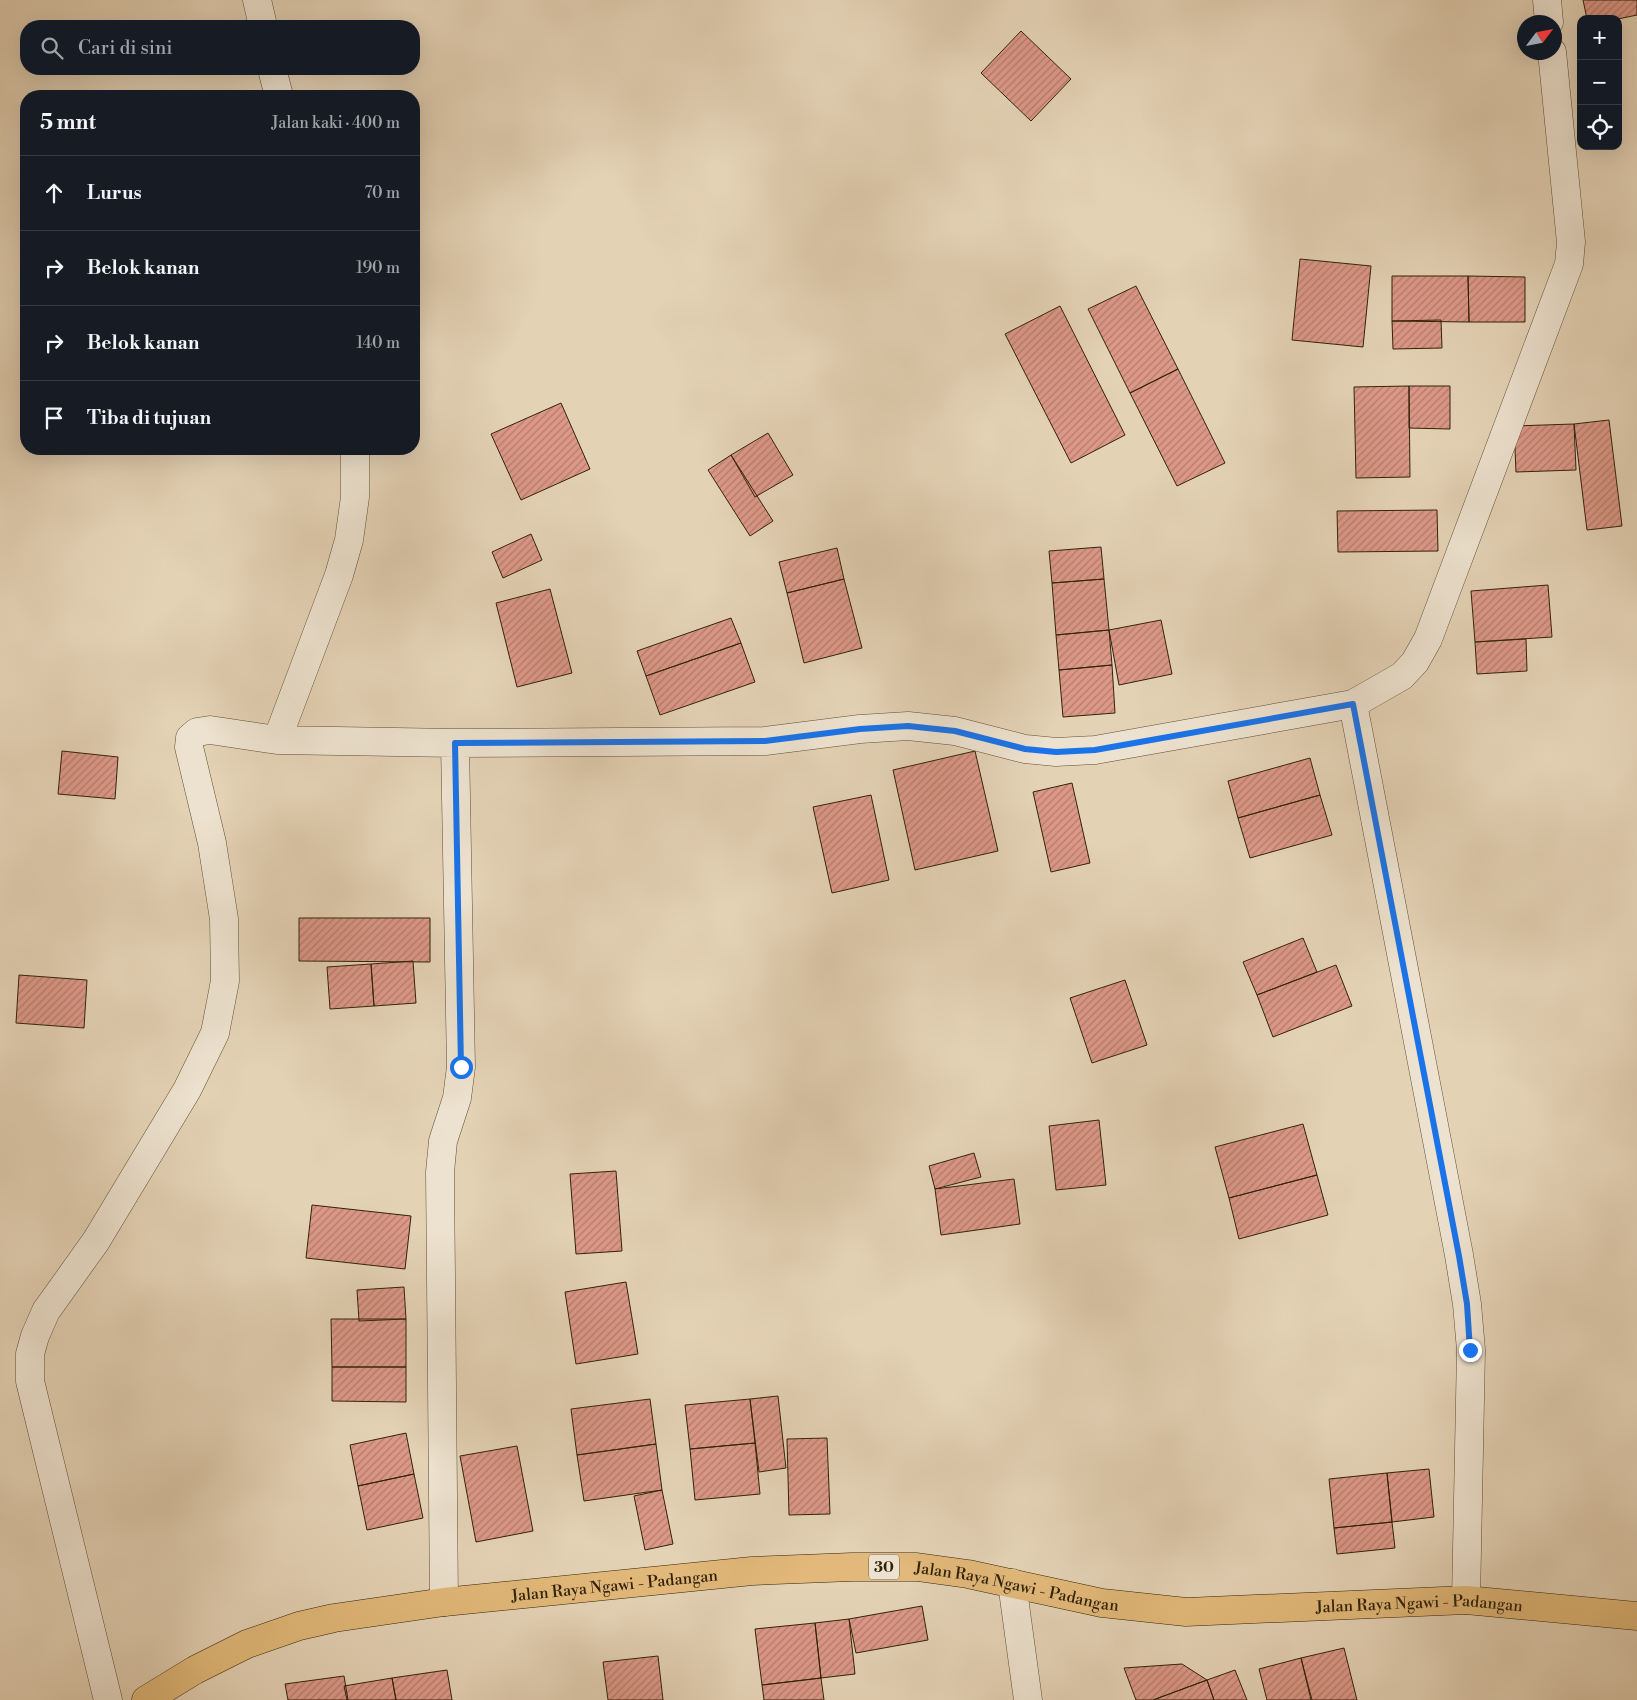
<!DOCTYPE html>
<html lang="id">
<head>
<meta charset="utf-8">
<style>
	:root { --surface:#171b24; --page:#20242c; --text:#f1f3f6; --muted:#9ea1a6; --line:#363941 }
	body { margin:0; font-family:"Libre Bodoni",serif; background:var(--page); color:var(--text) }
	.controls { position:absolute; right:15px; top:15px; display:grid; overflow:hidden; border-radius:10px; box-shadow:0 5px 20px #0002 }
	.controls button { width:45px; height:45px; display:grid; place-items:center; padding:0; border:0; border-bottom:1px solid var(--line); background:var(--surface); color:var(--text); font:25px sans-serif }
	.compass { position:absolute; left:1517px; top:15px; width:45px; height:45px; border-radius:50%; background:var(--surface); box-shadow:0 5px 20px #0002; rotate:58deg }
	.stop { position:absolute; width:15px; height:15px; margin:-11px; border:4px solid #1a73e8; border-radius:50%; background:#fff }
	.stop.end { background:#1a73e8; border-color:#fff; box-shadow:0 1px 5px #0008 }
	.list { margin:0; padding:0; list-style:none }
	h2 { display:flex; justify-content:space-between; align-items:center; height:65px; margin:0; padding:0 20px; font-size:21px }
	h2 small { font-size:16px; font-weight:400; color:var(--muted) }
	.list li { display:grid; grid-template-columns:32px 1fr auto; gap:15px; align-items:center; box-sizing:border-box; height:75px; padding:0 20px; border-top:1px solid var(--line) }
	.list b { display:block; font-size:19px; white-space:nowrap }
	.list em { font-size:16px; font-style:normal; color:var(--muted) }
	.icon { flex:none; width:28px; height:28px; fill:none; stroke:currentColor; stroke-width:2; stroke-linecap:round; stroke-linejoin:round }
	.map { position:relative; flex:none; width:1637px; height:1700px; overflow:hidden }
	.search { position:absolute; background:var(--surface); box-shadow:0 5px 20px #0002; left:20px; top:20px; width:400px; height:55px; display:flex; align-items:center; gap:12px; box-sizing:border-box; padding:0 18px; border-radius:20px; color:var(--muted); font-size:19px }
	.panel { position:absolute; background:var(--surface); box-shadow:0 5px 20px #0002; left:20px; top:90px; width:400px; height:365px; border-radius:20px }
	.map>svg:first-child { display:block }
</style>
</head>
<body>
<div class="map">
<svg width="1637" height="1700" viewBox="0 0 1637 1700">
	<defs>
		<pattern id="building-hatch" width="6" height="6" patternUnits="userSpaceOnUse" patternTransform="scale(1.25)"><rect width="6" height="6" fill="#dd9888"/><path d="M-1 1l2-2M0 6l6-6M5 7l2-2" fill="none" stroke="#b47c6d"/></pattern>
	</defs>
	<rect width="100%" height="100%" fill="#e4d2b5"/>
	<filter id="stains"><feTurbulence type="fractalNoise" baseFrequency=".004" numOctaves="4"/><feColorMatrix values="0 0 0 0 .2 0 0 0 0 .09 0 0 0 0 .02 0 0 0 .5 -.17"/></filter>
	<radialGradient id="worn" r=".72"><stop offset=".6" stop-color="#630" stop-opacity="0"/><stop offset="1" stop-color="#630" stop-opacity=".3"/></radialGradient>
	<path fill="url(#building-hatch)" stroke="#31220b" d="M1583,0H1637V15L1618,19H1587Z
		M1021,31L1071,79L1031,121L981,73Z
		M1300,259L1371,266L1363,347L1292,340Z
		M1392,276H1468L1469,322L1392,321Z
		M1468,276L1525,277V322H1469Z
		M1136,286L1178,369L1130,393L1088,309Z
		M1060,306L1125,435L1071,463L1005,334Z
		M1441,320L1442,348L1393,349L1392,321Z
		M1178,369L1225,463L1177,486L1130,393Z
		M1409,386H1450V429L1409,428Z
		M1409,386L1410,477L1356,478L1354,387Z
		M561,403L590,469L521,500L491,434Z
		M1609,420L1622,526L1587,530L1574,424Z
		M1574,424L1576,470L1516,472L1514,426Z
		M768,433L793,475L755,497L731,455Z
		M731,455L773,521L750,536L708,470Z
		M1437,510L1438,551L1338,552L1337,511Z
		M531,534L542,560L503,578L492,552Z
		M1101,547L1104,579L1052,583L1049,551Z
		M837,548L844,579L787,593L779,562Z
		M844,579L862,648L804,663L787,593Z
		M1104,579L1109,630L1056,635L1052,583Z
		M1548,585L1552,637L1475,642L1471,591Z
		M550,589L572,673L517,687L496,603Z
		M731,618L741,643L646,676L637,651Z
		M1161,620L1172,674L1119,685L1109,630Z
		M1109,630L1112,665L1059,670L1056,635Z
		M1526,639L1527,671L1477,674L1475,642Z
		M741,643L755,682L660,715L646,676Z
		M1112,665L1115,713L1063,717L1059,670Z
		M62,751L118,757L115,799L58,794Z
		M975,751L998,851L915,870L893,770Z
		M1310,758L1320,795L1238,818L1228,781Z
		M1072,783L1090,863L1051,872L1033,792Z
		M871,795L889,880L832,893L813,807Z
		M1320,795L1332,835L1250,858L1238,818Z
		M299,918H430V962L299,961Z
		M1303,938L1317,972L1257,995L1243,962Z
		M413,961L416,1003L374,1006L371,964Z
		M371,964L374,1006L330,1009L327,967Z
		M1336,965L1352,1006L1273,1037L1257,995Z
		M19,975L87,980L84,1028L16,1023Z
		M1125,980L1147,1045L1092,1063L1070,998Z
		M1099,1120L1106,1185L1056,1190L1049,1126Z
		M1303,1124L1317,1175L1229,1198L1215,1147Z
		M974,1153L981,1177L935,1189L929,1166Z
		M616,1171L622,1251L576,1254L570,1174Z
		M1317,1175L1328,1215L1239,1239L1229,1198Z
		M1014,1179L1020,1224L941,1235L935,1189Z
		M312,1205L411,1216L405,1269L306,1258Z
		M626,1282L638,1354L576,1364L565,1292Z
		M404,1287L406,1319L359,1321L357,1290Z
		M331,1319H406V1367H332Z
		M332,1367H406V1402L332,1401Z
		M778,1396L786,1468L759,1472L750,1399Z
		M650,1399L656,1444L577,1455L571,1409Z
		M750,1399L755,1443L690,1449L685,1405Z
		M406,1433L414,1474L358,1486L350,1445Z
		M827,1438L830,1514L789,1515L787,1439Z
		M755,1443L760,1494L695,1500L690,1449Z
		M656,1444L662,1490L584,1501L577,1455Z
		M517,1446L533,1531L476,1542L460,1456Z
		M1429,1469L1434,1517L1392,1522L1387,1473Z
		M1387,1473L1392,1522L1334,1528L1329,1479Z
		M414,1474L423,1518L367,1530L358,1486Z
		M662,1490L673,1544L645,1550L634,1496Z
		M1392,1522L1395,1548L1337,1554L1334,1528Z
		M922,1606L928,1640L856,1653L849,1619Z
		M849,1619L855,1674L821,1678L815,1623Z
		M815,1623L821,1678L762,1685L755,1629Z
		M1344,1648L1357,1700H1312L1301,1658Z
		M658,1656L663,1700H608L603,1662Z
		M1301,1658L1311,1700H1267L1259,1669Z
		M1182,1664L1207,1680L1153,1700H1136L1124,1668Z
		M447,1670L452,1700H396L392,1678Z
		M1235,1670L1247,1700H1214L1207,1680Z
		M344,1676L348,1700H288L285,1684Z
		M392,1678L396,1700H347L344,1686Z
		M821,1678L824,1700H764L762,1685Z
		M1207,1680L1214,1700H1153Z"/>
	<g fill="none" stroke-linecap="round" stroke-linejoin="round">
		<g stroke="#5e4e36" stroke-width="29">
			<path id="minor" d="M257,0L263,26
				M1547,0L1549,22
				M272,69L279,96
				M1353,704L1402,676L1415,662L1428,639L1569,264L1571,242L1552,52
				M277,740L339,575L349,540L355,497V449
				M1012,1583L1028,1700
				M444,1602L440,1172L443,1141L457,1098L461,1067L455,743
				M108,1700L30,1381V1354L35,1336L46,1311L96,1241L187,1090L215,1033L225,981L224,919L212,843L189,747L190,738L197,732L210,730L277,740L455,743L765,741L860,729L908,726L955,731L1025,749L1056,752L1095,750L1353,704L1459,1255L1467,1304L1471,1350L1466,1600"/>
		</g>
		<g stroke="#31220b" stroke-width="29">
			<g id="trunk">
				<path id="s1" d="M146,1700L195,1670L247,1644L299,1626L334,1618L444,1602L752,1571L852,1567H917L968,1574L1102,1603L1186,1612L1466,1600L1637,1616"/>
			</g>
		</g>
		<use href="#minor" stroke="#ede2cf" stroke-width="28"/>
		<use href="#trunk" stroke="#e2b97a" stroke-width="28"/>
	</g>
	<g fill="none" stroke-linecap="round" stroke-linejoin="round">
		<path stroke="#1a73e8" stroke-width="6" d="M461,1067L455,743L765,741L860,729L908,726L955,731L1025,749L1056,752L1095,750L1353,704L1459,1256L1467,1304L1470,1350"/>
	</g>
	<g text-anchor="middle" stroke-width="4.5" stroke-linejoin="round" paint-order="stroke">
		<rect fill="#ede2cf" stroke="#695c46" stroke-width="1" x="869" y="1554.5" width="30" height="25" rx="4"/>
		<g font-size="15" font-weight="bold" fill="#31220b">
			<text x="884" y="1572">30</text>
		</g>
		<g font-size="16" fill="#31220b" stroke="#ede2cf">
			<text dy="6" stroke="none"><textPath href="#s1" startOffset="489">Jalan Raya Ngawi - Padangan</textPath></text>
			<text dy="6" stroke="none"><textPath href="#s1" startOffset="894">Jalan Raya Ngawi - Padangan</textPath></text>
			<text dy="6" stroke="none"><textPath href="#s1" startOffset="1299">Jalan Raya Ngawi - Padangan</textPath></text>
		</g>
	</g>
	<rect width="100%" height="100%" filter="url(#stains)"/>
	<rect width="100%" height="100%" fill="url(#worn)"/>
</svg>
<div class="controls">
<button>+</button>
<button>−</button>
<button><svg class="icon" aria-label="locate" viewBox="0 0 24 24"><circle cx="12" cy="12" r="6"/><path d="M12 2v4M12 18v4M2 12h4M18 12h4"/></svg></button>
</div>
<svg class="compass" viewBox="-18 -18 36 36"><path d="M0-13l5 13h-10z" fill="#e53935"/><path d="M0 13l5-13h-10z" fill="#9ea1a6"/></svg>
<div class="stop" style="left:461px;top:1067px"></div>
<div class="stop end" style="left:1470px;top:1350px"></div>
<div class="search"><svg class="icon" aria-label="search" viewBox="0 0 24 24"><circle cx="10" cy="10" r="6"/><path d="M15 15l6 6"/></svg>Cari di sini</div>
<section class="panel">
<h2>5 mnt<small>Jalan kaki · 400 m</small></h2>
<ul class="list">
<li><svg class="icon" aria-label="ahead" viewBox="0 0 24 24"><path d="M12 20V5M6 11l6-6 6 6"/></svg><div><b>Lurus</b></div><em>70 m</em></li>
<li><svg class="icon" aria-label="right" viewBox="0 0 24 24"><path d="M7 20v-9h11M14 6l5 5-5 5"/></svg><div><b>Belok kanan</b></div><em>190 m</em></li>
<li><svg class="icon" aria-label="right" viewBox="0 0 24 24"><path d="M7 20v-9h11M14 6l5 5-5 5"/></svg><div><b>Belok kanan</b></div><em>140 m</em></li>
<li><svg class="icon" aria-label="arrive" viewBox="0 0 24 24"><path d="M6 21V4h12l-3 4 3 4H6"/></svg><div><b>Tiba di tujuan</b></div></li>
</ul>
</section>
</div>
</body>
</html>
